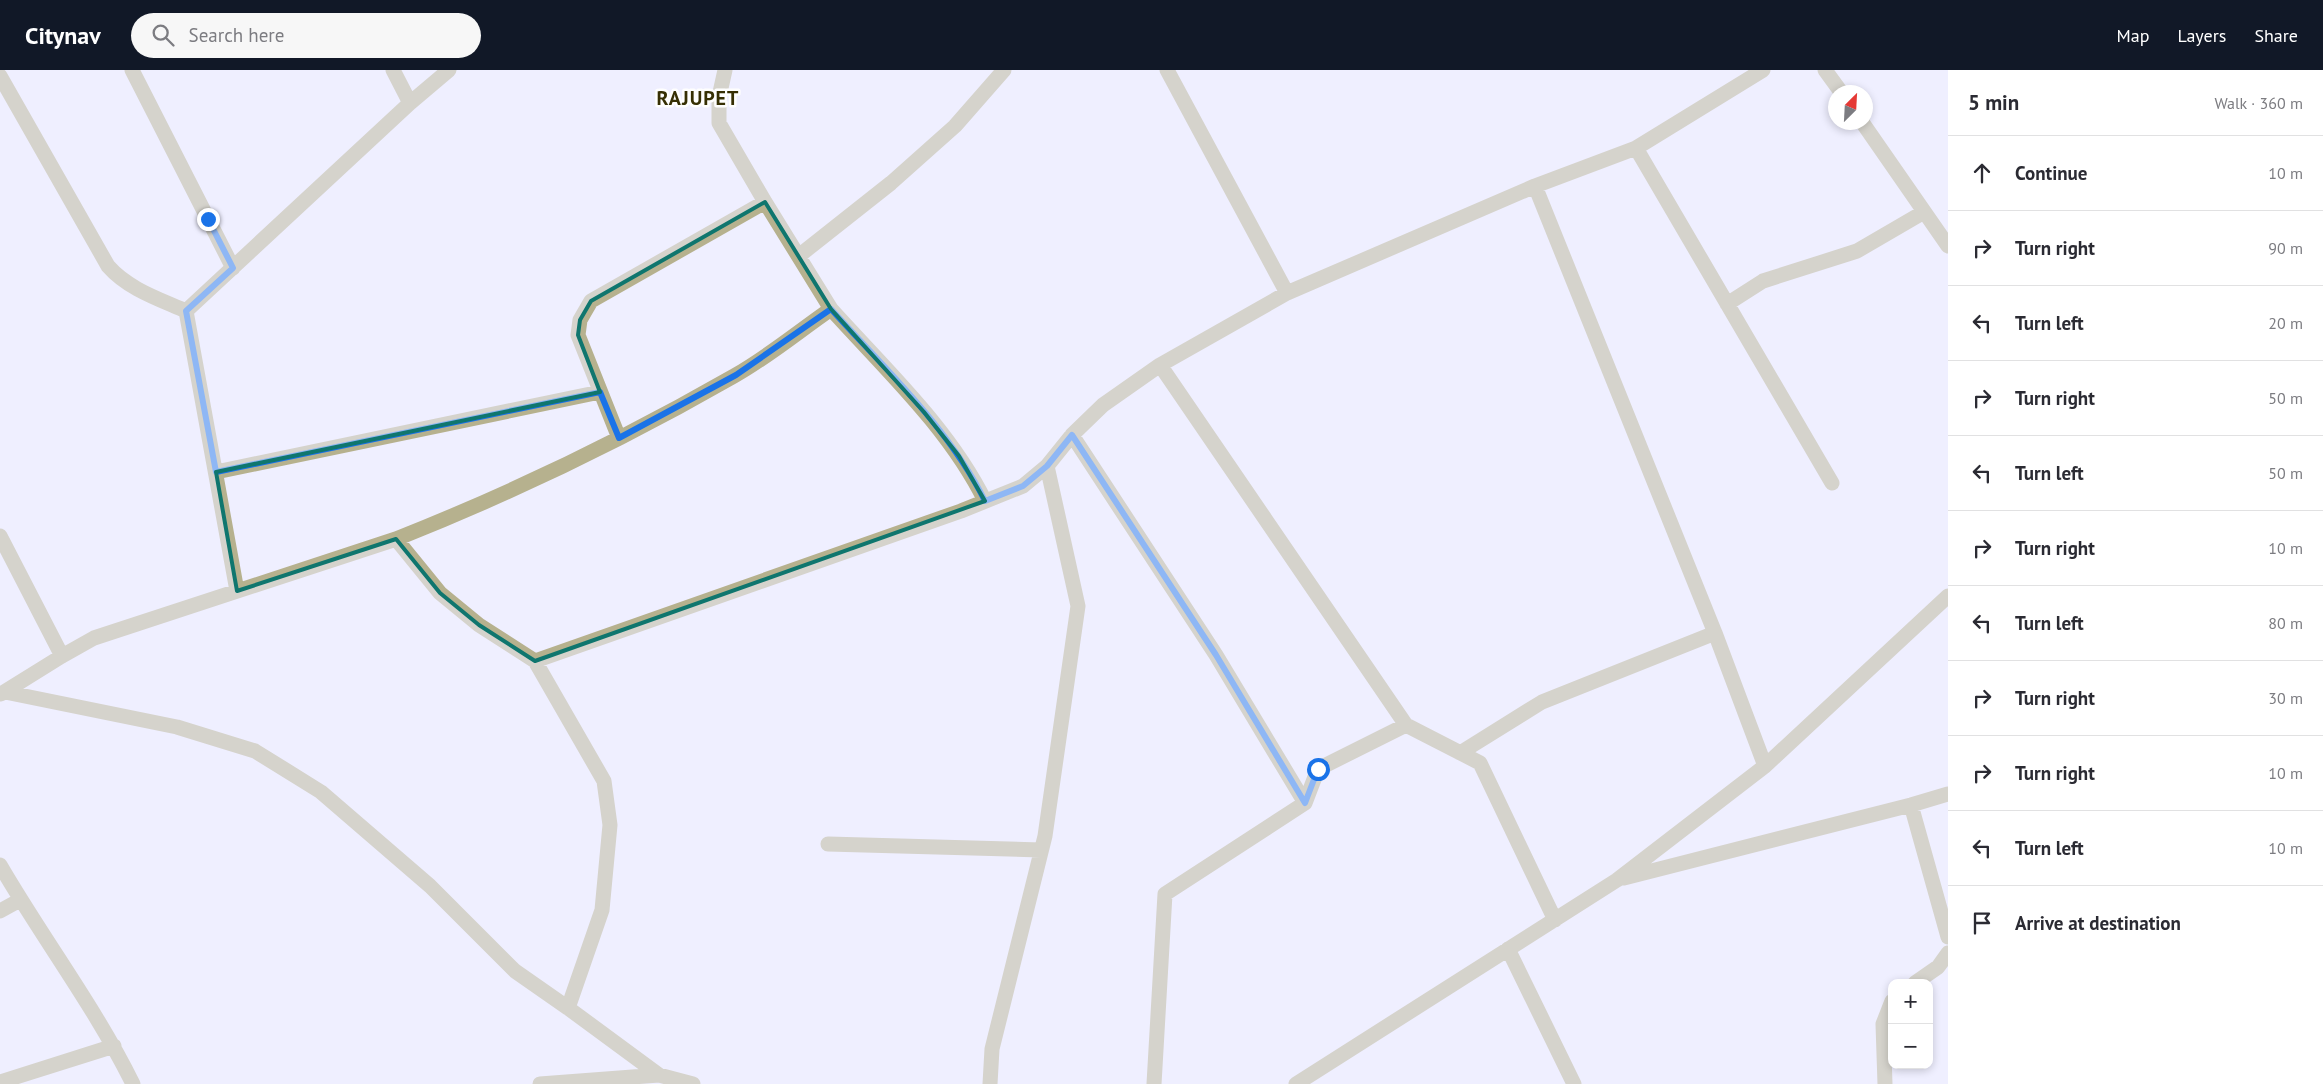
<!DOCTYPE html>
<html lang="en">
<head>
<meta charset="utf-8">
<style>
	:root { --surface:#fff; --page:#f7f7f7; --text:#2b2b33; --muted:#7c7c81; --line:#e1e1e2; --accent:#111827 }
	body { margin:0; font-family:"PT Sans",sans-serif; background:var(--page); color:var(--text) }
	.controls { position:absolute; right:15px; bottom:15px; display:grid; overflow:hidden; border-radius:10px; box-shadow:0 2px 8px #0003 }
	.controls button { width:45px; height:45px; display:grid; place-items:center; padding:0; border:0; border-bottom:1px solid var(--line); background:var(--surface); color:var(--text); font:25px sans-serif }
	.compass { position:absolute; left:1828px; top:15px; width:45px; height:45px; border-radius:50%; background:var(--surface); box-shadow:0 2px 8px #0003; rotate:24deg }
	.stop { position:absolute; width:15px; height:15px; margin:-11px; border:4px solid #1a73e8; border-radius:50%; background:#fff }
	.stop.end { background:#1a73e8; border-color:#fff; box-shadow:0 1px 5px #0008 }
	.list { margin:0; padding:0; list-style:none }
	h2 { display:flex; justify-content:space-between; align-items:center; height:65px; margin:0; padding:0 20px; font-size:21px }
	h2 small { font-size:16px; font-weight:400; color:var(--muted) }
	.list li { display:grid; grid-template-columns:32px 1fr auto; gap:15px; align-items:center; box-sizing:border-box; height:75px; padding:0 20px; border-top:1px solid var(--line) }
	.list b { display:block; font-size:19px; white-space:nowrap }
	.list em { font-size:16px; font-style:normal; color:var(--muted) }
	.icon { flex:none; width:28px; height:28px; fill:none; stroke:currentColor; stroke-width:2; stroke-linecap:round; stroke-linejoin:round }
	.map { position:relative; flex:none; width:1948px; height:1014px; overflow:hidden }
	header { display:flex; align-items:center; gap:30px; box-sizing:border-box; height:70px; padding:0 25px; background:var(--accent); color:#fff }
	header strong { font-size:24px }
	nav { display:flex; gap:28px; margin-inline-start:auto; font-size:18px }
	.search { width:350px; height:45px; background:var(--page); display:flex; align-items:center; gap:12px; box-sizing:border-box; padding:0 18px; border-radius:28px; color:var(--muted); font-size:19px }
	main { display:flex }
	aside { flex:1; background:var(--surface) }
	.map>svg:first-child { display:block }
</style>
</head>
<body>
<header>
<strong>Citynav</strong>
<div class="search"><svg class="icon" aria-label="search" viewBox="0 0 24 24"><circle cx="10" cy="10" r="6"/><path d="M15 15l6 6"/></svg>Search here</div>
<nav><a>Map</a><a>Layers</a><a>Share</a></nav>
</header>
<main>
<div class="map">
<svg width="1948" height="1014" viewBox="0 0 1948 1014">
	<rect width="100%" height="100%" fill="#efefff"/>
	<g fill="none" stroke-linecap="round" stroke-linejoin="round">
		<path stroke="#b6b18e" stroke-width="15" d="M132,0L233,198
			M725,0L719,27V53L765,132
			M1167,0L1287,223
			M1763,0L1636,78L1535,116L1715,563L1765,696
			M1825,0L1841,22
			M0,6L108,196C128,219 159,229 186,241
			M410,33L449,0
			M1862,52L1948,176
			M1636,78L1832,413
			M800,185L891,113L955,56L1004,0
			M1727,234L1763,211L1857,181L1924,142
			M831,239C885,299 949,358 985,431
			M1160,295L1406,655L1480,693L1555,850
			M1072,365L1216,585L1305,733
			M216,402L600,322
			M0,466L62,586
			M396,469C512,423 626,368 734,306C768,287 799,261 831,239L765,132L591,231L580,250L578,265L619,368
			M237,521L186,241L410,33L393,0
			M5,622L177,657L255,681L321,722L430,816L515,901L568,938L602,840L610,755L604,711L535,591L961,441L1023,416L1047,396L1072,365L1103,335L1160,295L1287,223L1535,116
			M1,624L62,586L94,568L396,469L440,523L479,555L535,591
			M1460,683L1542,632L1715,563
			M1911,735L1948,867
			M828,774L1041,780
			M0,795C43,869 95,937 133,1014
			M1624,808L1911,735L1948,724
			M0,841L20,830
			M1508,879L1574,1014
			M1915,913L1938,897L1948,883
			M568,938L659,1005L693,1014
			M0,1012L114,976
			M540,1014L659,1005
			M990,1014L992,979L1045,766L1078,536L1047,396
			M1154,1014L1165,824L1305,733L1318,699L1406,655
			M1296,1014L1617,810L1765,696L1948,526
			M1885,1014L1883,954L1892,931"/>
	</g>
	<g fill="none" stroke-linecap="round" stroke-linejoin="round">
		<path stroke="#1a73e8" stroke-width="6" d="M208,149L233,198L186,241L216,402L600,322L619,368L736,305L831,239C885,299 949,358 985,431L1023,416L1047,396L1072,365L1216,585L1305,733L1318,699"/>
	</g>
	<path d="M0 0H1948V1014H0ZM765,132L831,239L924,342L959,386L985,431L535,591L479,555L440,523L396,469L237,521L216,402L600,322L578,265L580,250L591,231Z" fill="#efefff" fill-opacity=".55" fill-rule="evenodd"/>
	<path fill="none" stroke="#0f766e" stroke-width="4" stroke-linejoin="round" d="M765,132L831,239L924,342L959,386L985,431L535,591L479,555L440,523L396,469L237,521L216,402L600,322L578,265L580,250L591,231Z"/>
	<g text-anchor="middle" stroke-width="5" stroke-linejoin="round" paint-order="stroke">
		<g font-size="20" font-weight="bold" letter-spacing="1" fill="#362f04" stroke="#fefefe">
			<text x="698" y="35">RAJUPET</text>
		</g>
	</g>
</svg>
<div class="controls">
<button>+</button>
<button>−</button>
</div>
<svg class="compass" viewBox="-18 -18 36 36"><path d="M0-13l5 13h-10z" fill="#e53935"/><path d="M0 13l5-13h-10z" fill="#7c7c81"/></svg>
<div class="stop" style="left:1318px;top:699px"></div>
<div class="stop end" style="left:208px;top:149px"></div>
</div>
<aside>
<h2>5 min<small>Walk · 360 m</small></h2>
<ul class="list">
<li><svg class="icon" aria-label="ahead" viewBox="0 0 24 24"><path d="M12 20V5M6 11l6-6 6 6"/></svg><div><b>Continue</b></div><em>10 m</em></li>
<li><svg class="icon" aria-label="right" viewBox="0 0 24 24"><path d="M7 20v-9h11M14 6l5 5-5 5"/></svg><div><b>Turn right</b></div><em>90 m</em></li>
<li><svg class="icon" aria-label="left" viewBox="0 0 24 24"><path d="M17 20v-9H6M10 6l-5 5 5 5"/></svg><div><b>Turn left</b></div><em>20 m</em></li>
<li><svg class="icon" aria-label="right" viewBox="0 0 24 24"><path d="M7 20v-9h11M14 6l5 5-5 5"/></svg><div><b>Turn right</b></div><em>50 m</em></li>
<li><svg class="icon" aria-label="left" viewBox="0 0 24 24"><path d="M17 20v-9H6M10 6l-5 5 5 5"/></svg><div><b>Turn left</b></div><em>50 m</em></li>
<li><svg class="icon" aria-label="right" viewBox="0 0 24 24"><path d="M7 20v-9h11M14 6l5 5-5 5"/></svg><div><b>Turn right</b></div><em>10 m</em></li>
<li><svg class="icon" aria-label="left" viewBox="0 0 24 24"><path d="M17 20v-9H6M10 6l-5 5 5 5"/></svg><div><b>Turn left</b></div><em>80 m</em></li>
<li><svg class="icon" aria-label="right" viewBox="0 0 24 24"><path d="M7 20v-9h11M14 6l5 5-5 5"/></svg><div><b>Turn right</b></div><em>30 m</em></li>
<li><svg class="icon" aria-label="right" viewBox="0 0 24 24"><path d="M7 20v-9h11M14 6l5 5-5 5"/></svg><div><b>Turn right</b></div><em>10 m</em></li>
<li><svg class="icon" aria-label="left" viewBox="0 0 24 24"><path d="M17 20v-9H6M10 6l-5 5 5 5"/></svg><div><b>Turn left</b></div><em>10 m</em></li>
<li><svg class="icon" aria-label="arrive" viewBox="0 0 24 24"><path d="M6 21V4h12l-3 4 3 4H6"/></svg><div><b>Arrive at destination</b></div></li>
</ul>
</aside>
</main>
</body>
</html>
